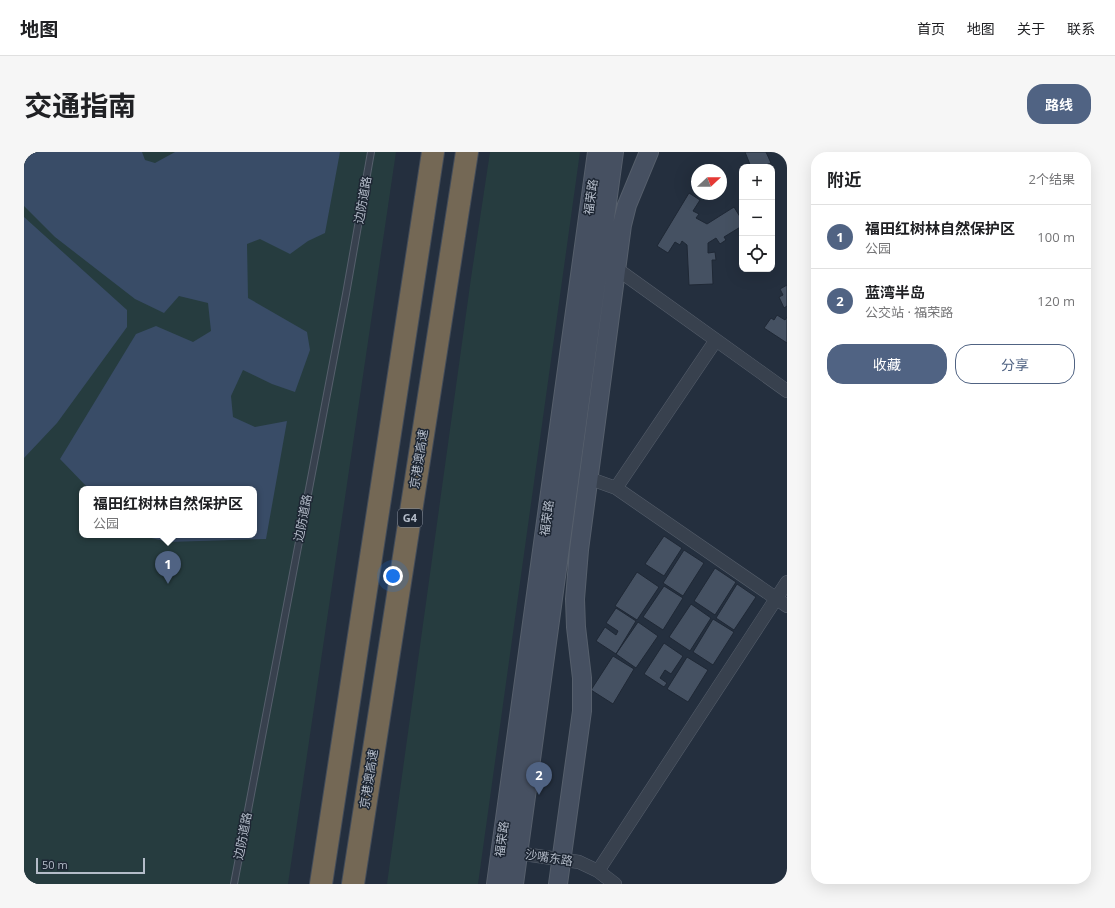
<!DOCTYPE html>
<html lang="zh">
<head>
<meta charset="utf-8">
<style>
	:root { --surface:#fff; --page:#f6f6f6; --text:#202124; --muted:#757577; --line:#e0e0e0; --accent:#506383 }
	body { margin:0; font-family:"Open Sans","Noto Sans SC",sans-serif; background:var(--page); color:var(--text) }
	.controls { position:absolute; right:12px; top:12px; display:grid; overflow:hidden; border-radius:8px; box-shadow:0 4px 16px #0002 }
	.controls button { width:36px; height:36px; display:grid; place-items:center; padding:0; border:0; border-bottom:1px solid var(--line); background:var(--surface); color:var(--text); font:20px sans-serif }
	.compass { position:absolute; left:667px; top:12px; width:36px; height:36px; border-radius:50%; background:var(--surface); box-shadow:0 4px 16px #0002; rotate:68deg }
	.scale { position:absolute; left:12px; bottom:10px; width:109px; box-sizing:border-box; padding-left:4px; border:2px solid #b4bcc9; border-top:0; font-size:11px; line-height:14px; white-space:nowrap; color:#b4bcc9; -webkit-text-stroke:3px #1d2633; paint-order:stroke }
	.you { position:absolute; left:369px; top:424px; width:14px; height:14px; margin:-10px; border:3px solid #fff; border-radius:50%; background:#1a73e8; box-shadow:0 0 0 6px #1a73e833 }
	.badge { display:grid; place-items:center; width:26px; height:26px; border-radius:50%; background:var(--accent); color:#fff; font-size:13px; font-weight:700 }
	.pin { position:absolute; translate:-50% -33px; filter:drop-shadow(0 1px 2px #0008) }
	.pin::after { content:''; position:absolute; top:21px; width:14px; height:12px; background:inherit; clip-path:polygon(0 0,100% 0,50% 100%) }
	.popup { position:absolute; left:55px; top:334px; width:178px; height:52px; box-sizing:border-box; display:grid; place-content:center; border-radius:8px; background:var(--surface); filter:drop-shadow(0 1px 3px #0005); font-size:13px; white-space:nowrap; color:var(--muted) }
	.popup b { font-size:15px; color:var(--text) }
	.popup::after { content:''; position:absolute; left:50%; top:100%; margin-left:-8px; border:8px solid transparent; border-top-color:var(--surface) }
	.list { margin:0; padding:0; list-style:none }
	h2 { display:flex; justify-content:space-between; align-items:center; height:52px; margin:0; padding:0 16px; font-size:17px }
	h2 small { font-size:13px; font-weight:400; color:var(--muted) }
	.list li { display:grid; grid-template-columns:26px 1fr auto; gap:12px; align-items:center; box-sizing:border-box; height:64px; padding:0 16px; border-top:1px solid var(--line) }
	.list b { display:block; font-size:15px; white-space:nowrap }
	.list p { margin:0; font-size:13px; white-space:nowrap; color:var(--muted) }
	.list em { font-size:13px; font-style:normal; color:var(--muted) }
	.actions { display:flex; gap:8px; padding:12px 16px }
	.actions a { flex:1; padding:9px 0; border:1px solid var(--accent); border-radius:16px; text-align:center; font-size:14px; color:var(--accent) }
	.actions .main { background:var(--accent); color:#fff }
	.icon { flex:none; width:22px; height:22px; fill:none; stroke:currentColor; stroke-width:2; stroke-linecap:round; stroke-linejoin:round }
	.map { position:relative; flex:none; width:763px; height:732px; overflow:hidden; border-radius:16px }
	header { display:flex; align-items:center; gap:24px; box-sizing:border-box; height:56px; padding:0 20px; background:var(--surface); border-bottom:1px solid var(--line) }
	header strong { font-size:19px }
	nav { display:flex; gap:22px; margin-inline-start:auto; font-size:14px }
	.intro { display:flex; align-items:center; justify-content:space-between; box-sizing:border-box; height:96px; padding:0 24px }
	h1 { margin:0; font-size:28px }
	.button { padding:10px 18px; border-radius:16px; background:var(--accent); color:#fff; font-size:14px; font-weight:700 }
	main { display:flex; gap:24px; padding:0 24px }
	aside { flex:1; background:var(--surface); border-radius:16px; box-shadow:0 4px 16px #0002 }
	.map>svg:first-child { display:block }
</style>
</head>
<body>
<header>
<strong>地图</strong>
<nav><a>首页</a><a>地图</a><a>关于</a><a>联系</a></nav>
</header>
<div class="intro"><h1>交通指南</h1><a class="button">路线</a></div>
<main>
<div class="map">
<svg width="763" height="732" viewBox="0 0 763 732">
	<rect width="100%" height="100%" fill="#242f3e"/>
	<path fill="#263c3f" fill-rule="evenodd" d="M0,0H372L264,732H0ZM58,337H230V383H58Z
		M466,0H556L454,732H363L447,126Z"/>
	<path fill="#394c67" d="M0,0H118L121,8L131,11L151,0H316L301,81L284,89L266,102L236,87L223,92L224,146L283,180L286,198L271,240L248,232L219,218L207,244L209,265L231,275L263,269L242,387L144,390L115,383H230V337H65L36,307L112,182L132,174L169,190L187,179L184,151L155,144L140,161L111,147L31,85L0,54Z
		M0,65L103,158V175L33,271L0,306Z"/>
	<path fill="#455162" stroke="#1f2835" d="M721,0H742L747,11L736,15H727Z
		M665,41L676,48L669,59L675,62L672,66L683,72L710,55L718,68V74L700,85L702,88L696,92L692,86L684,91V101L691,100L692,108H688L689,132L665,133L663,93L658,89L656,93L651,90L644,101L633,94Z
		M763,133V154L760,156L755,145L759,143L756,137Z
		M753,163L761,168L763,165V191L740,176L747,166L750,168Z
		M640,384L658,396L640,424L621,412Z
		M660,398L680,411L659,444L639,431Z
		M691,416L712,430L691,463L670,449Z
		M613,420L635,435L613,468L591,454Z
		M713,432L732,445L710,478L692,466Z
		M640,434L659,446L639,478L619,465Z
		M667,452L687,466L666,499L645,485Z
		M592,456L612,469L592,502L572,489L581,475L592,483L594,479L582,471Z
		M689,467L710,480L689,513L669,500Z
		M614,470L634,484L612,516L592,502Z
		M640,491L659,504L647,522L641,518L636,526L643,531L640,535L620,522Z
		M589,504L610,517L589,552L567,538Z
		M663,505L684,518L664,550L643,537Z"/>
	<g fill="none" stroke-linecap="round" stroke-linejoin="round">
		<g stroke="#565f6c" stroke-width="8">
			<path id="lane" d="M210,732L322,142L347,0"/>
		</g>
		<g stroke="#565f6c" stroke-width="14">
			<path id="street" d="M586,112L763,239
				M564,326L592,336L763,454
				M592,336L692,188
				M486,700L555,710L574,719L591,732
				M574,719L763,430"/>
		</g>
		<g stroke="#565f6c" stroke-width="20">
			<path id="secondary" d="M472,732L573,0
				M490,732L590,0
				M534,732L558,559V526L552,475L551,447L555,398L598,73L603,53L625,0"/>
		</g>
		<g stroke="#434c59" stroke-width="24">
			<path id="highway" d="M297,732L409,0
				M329,732L443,0"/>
		</g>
		<use href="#lane" stroke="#38414e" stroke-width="6"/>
		<use href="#street" stroke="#38414e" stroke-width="13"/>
		<use href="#secondary" stroke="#465061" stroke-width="18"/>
		<use href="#highway" stroke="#746855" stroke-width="22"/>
	</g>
	<g text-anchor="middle" stroke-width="3" stroke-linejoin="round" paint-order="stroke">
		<rect fill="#1d2633" stroke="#878f9c" stroke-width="1" x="374" y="357" width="24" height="18" rx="3"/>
		<g font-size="11" font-weight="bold" fill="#b4bcc9">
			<text x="386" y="370">G4</text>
		</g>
		<g font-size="12" fill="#b4bcc9" stroke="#1d2633">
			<text transform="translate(567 45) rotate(-82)" y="4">福荣路</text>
			<text transform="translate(339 48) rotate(-80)" y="4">边防道路</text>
			<text transform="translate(395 307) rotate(-81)" y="4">京港澳高速</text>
			<text transform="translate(279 366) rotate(-79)" y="4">边防道路</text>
			<text transform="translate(523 366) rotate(-82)" y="4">福荣路</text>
			<text transform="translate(345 627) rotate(-81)" y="4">京港澳高速</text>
			<text transform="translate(219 684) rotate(-79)" y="4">边防道路</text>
			<text transform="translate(478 687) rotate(-82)" y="4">福荣路</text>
			<text transform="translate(525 706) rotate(8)" y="4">沙嘴东路</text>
		</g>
	</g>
</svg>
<div class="controls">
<button>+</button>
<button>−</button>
<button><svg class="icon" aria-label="locate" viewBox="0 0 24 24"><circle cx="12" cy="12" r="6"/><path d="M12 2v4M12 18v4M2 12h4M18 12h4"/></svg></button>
</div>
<svg class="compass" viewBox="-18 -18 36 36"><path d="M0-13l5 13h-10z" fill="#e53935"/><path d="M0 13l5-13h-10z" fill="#757577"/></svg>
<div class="scale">50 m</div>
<div class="you"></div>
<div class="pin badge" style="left:144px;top:432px">1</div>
<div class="popup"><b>福田红树林自然保护区</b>公园</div>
<div class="pin badge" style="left:515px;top:643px">2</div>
</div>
<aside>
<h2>附近<small>2个结果</small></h2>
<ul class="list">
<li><span class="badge">1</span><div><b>福田红树林自然保护区</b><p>公园</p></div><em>100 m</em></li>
<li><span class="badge">2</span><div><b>蓝湾半岛</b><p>公交站 · 福荣路</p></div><em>120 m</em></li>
</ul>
<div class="actions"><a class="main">收藏</a><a>分享</a></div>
</aside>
</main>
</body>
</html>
